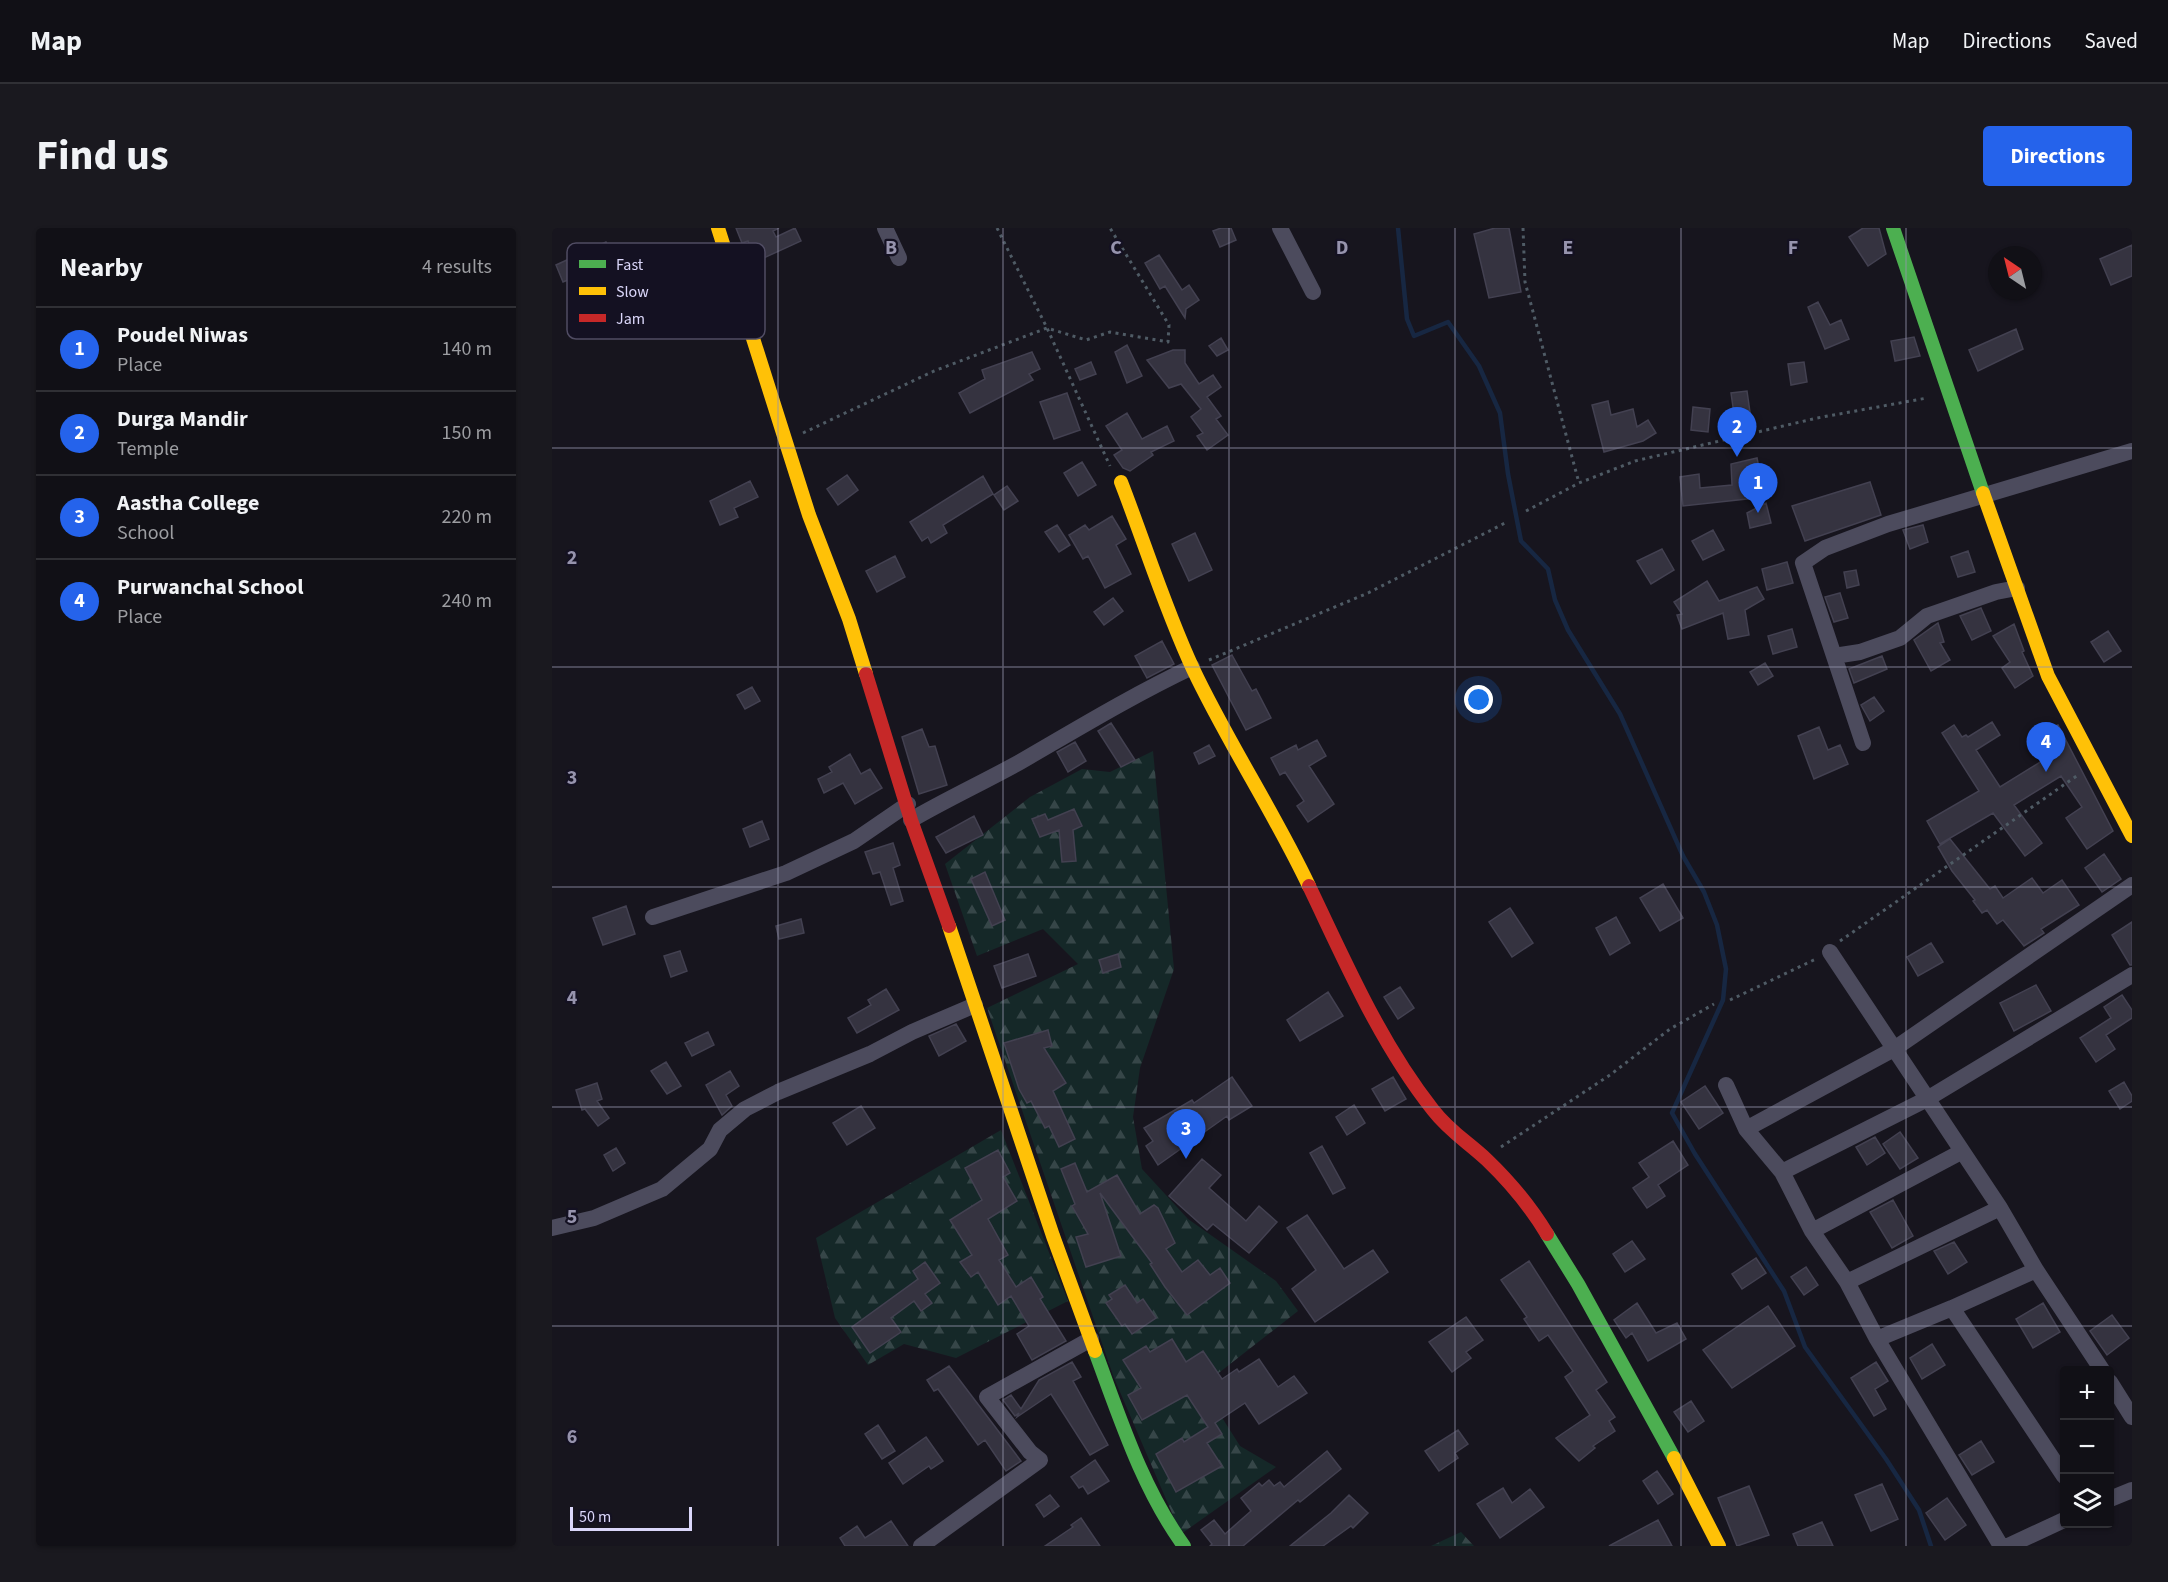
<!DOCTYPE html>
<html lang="en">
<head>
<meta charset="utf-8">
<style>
	:root { --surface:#111016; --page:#1a191f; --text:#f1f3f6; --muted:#9c9da1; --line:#303035; --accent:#2563eb }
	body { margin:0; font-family:"Source Sans 3",sans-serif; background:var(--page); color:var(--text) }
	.controls { position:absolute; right:18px; bottom:18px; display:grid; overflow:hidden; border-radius:6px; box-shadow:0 2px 4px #0004 }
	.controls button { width:54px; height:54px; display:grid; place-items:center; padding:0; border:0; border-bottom:2px solid var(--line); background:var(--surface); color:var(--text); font:30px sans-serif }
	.compass { position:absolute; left:1436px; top:18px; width:54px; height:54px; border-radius:50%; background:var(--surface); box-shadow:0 2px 4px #0004; rotate:325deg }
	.scale { position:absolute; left:18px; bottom:15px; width:122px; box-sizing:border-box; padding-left:6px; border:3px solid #dbd7fa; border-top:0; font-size:16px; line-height:21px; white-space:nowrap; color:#dbd7fa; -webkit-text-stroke:4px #141122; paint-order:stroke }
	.you { position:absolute; left:927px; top:472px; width:21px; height:21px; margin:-15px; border:4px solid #fff; border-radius:50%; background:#1a73e8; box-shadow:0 0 0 9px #1a73e833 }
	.badge { display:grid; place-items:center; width:39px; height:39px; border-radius:50%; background:var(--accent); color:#fff; font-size:20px; font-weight:700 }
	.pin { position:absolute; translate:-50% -50px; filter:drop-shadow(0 2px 3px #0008) }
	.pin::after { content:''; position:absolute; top:32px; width:21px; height:18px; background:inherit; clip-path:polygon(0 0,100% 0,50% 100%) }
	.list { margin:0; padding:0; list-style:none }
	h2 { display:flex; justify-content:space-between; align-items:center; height:78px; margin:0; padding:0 24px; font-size:26px }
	h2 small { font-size:20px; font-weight:400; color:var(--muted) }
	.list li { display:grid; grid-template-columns:39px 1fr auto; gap:18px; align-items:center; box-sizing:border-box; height:84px; padding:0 24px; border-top:2px solid var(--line) }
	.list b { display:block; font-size:22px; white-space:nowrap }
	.list p { margin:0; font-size:20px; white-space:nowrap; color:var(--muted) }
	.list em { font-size:20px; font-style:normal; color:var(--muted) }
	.icon { flex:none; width:33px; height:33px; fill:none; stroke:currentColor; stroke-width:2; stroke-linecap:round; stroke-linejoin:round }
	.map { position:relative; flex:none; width:1580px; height:1318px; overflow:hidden; border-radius:6px }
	header { display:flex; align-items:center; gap:36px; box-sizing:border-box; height:84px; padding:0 30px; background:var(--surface); border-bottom:2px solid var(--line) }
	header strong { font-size:28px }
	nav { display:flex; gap:33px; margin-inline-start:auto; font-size:21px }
	.intro { display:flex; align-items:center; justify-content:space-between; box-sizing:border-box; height:144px; padding:0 36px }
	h1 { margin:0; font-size:42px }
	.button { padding:15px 27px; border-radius:6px; background:var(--accent); color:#fff; font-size:21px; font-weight:700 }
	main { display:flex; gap:36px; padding:0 36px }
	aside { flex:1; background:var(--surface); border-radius:6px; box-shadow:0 2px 4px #0004 }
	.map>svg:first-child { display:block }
</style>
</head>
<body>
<header>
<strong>Map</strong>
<nav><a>Map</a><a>Directions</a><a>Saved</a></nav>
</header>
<div class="intro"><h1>Find us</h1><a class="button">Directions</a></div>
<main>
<aside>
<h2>Nearby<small>4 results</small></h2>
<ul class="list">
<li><span class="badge">1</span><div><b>Poudel Niwas</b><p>Place</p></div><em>140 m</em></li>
<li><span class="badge">2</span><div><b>Durga Mandir</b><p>Temple</p></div><em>150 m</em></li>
<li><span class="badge">3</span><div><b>Aastha College</b><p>School</p></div><em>220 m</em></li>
<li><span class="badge">4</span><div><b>Purwanchal School</b><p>Place</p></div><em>240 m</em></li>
</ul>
</aside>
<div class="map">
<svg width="1580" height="1318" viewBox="0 0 1580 1318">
	<defs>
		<pattern id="forest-firs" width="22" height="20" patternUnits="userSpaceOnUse" patternTransform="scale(1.5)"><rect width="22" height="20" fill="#152828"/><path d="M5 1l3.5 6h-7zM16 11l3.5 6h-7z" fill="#364648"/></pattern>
	</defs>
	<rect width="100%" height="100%" fill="#17151e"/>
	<path fill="url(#forest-firs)" d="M601,523L622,741L588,840L581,889L590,941L636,991L724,1053L746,1083L650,1158L688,1218L724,1239L629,1306L562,1150L435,780L526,736L491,701L425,728L393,636L478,569L530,541L558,544Z
		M449,902L516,1073L404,1130L352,1116L316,1137L283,1090L264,1010Z
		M909,1304L922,1318H879Z"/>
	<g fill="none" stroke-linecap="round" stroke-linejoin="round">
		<path stroke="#172742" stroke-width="4.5" d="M846,0L855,91L862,108L896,94L927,138L948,185L956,246L969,313L996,341L1003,372L1016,402L1068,486L1131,628L1152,664L1165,697L1174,741L1171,772L1120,885L1143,926L1232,1063L1253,1119L1334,1231L1367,1282L1379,1318"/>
	</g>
	<path fill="#353340" stroke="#434151" stroke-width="1.5" d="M184,0H227L221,3L224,9L243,0L249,13L205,33L196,13L190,15Z
		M669,0H679L684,12L668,19L661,3Z
		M943,0H957L969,64L937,70L922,6Z
		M1311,0H1327L1334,26L1316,38L1297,9Z
		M54,14L65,34L52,41L57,49L38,59L30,46L11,54L4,37Z
		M1580,17V48L1559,57L1548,31Z
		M607,27L630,62L637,57L647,72L634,81L633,90L613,58L608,61L593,35Z
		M1266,74L1278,97L1289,92L1297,111L1273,121L1256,79Z
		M1464,101L1471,121L1426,143L1417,122Z
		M1362,109L1368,128L1343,133L1339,113Z
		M669,110L676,122L665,128L657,118Z
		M575,117L590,148L575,155L563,124Z
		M621,122H633V135L647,156L661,147L669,159L655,169L669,188L664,191L676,207L655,222L645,208L651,205L639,189L649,181L629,156L617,160L595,132Z
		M480,124L488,141L477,146L481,152L418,185L407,165L433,151L430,142Z
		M539,134L544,146L528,152L523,141Z
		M1252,134L1255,154L1239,157L1236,136Z
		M1195,163L1199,191L1183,193L1179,165Z
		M515,165L528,202L502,211L488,174Z
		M1056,173L1059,187L1081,181L1085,199L1096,192L1104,205L1091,213L1052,224L1040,177Z
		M1141,179L1158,181L1156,204L1139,202Z
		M575,185L590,211L615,198L622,213L599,224L601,227L578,243L571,240L562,227L570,222L554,198Z
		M1205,230L1213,269L1131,278L1128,249L1147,246L1148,260L1180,257L1179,236Z
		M530,234L544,257L526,268L512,245Z
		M295,247L306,262L286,277L275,261Z
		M431,248L441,266L391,297L395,305L379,315L376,309L370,313L358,294Z
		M198,253L206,269L182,280L186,289L168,297L158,273Z
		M1318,254L1329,287L1253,313L1240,278Z
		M455,258L466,273L452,282L442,267Z
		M1214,275L1219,295L1198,300L1195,285Z
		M560,288L574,311L564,317L579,346L553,360L536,328L531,331L517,307L533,297L537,302Z
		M505,297L518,317L507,324L493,304Z
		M1371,297L1376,314L1358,321L1351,302Z
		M1161,302L1172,322L1151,332L1140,313Z
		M643,305L660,342L637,353L620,316Z
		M1110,321L1122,342L1099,356L1085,333Z
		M1416,323L1423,344L1406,349L1399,329Z
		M343,328L353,349L325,364L314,343Z
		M1235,334L1241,355L1215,362L1210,341Z
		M1304,342L1307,357L1295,360L1292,344Z
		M1155,353L1167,373L1205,359L1212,371L1193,382L1197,407L1176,411L1171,385L1130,401L1125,387L1130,386L1122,374Z
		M1288,365L1296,390L1282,394L1273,369Z
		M561,370L571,383L552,397L542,384Z
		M1429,380L1439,403L1420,412L1408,388Z
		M1386,395L1392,414L1388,415L1398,432L1379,443L1362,412Z
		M1462,396L1472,423L1470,424L1481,448L1463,460L1450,440L1458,434L1441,408Z
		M1240,401L1245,419L1221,426L1216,408Z
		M1556,403L1569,423L1552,434L1539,414Z
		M610,413L622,436L595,450L583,428Z
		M680,427L700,463L704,461L719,490L694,502L660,437Z
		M1330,428L1335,441L1302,455L1297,441Z
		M1213,435L1221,448L1206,457L1198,444Z
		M200,459L208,473L193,481L185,467Z
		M1322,469L1332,483L1318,493L1309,477Z
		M1440,494L1448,507L1424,522L1448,559L1490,533L1480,507L1506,497L1561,603L1535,621L1514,590L1530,579L1509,548L1462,577L1490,615L1473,628L1441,585L1388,616L1375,593L1427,563L1390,505L1402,497L1410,509L1414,507L1416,509Z
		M559,495L583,532L569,539L546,503Z
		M1267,499L1276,522L1288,517L1296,536L1262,551L1246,508Z
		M370,501L377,519L383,518L395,557L367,566L350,509Z
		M765,512L774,528L757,538L782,576L756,594L745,578L752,573L733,544L728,547L719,530L744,517L746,522Z
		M523,514L534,533L516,544L505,524Z
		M657,517L663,528L647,536L642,525Z
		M298,526L309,546L318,541L330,560L303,576L291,555L272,565L266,551L280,544L277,539Z
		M522,581L530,598L521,602L524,633L510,634L507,602L488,609L480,591L493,586L496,592Z
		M422,588L431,607L394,625L384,609Z
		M210,593L217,611L198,619L191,601Z
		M1398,611L1438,661L1443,658L1451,670L1480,650L1491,665L1510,652L1527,677L1489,701L1492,705L1472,718L1451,692L1445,696L1435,682L1430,685L1421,673L1423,672L1400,643L1386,619Z
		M341,615L348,637L341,640L351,673L339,677L328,644L321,646L313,624Z
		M1552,626L1569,651L1550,664L1533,640Z
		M433,644L453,692L440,698L419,651Z
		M1111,656L1131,690L1108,703L1088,670Z
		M74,678L83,706L51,717L41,690Z
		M958,680L981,715L960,729L937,694Z
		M1064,689L1078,715L1058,727L1044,700Z
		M249,691L252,705L227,711L224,698Z
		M1580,694V737H1578L1560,707Z
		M1379,715L1391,734L1366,748L1355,729Z
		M128,723L135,743L119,749L112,728Z
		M476,726L484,748L450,760L442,738Z
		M566,726L569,739L551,745L547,732Z
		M1484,757L1499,783L1462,803L1448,775Z
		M848,759L862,780L846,791L832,769Z
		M334,761L347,782L305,805L296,790L319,777L316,772Z
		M776,764L791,788L748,813L735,792Z
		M1570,767L1580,782V790L1554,807L1563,821L1544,834L1528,810L1559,790L1552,779Z
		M404,796L414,813L387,828L377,808Z
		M496,802L500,818L492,820L514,855L501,863L523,911L507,919L497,898L493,900L479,873L475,875L467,861L452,815Z
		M156,804L162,817L140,828L133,815Z
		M114,834L129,858L115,866L99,843Z
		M178,843L187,858L174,867L180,878L170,887L154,857Z
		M680,849L700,878L677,892L675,888L606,937L594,918L601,913L592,900L640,872L642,875Z
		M841,849L854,871L833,883L820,861Z
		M1572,854L1580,868V873L1568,881L1557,863Z
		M45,855L50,871L45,873L57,890L46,898L33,881L30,882L24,862Z
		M1153,858L1171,885L1147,901L1129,874Z
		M802,877L813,895L795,907L784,889Z
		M309,878L323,900L295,917L281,895Z
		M1348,904L1366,930L1348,941L1331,916Z
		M1323,909L1333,925L1315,937L1304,919Z
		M1121,913L1136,937L1106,957L1113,968L1095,980L1081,960L1097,949L1087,935Z
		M770,918L793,960L781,966L758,925Z
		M64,920L73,935L61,943L52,927Z
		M446,922L458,945L451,949L465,973L436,991L456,1027L447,1032L464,1059L479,1049L491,1069L488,1071L514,1113L480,1132L465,1106L477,1098L459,1068L446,1077L426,1044L419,1049L408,1034L420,1027L398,992L430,972L413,940Z
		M650,931L669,947L657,960L694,993L707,978L725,994L697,1025L661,996L655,1002L617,968Z
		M523,935L535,964L565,947L588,986L602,977L606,980L623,1015L614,1021L630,1044L646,1032L658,1047L668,1040L678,1055L635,1087L613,1059L598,1036L600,1035L548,965L569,1028L534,1039L524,1009L536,1006L520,978L523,976L509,941Z
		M1341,972L1361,1008L1340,1020L1318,984Z
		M755,987L792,1041L821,1022L836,1044L763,1094L740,1061L764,1042L735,1000Z
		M1080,1013L1093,1031L1073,1044L1061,1026Z
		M1402,1014L1415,1034L1396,1046L1382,1023Z
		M1204,1030L1214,1045L1190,1061L1180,1046Z
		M977,1033L1055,1154L1044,1162L1063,1189L1057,1193L1063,1203L1041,1218L1043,1220L1027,1233L1004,1210L1038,1187L1013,1149L1021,1143L996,1107L987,1113L972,1091L975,1089L949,1052Z
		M373,1034L388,1055L373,1066L380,1075L369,1083L362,1073L339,1090L349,1104L318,1125L300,1099L366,1051L361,1043Z
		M1254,1039L1266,1057L1252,1067L1239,1049Z
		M573,1057L585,1075L591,1071L604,1090L580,1106L573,1096L570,1098L554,1075L560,1071L557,1067Z
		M1085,1075L1104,1105L1125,1095L1134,1111L1096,1133L1080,1105L1074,1110L1062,1092Z
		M1491,1075L1508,1104L1481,1120L1464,1091Z
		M1216,1078L1243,1118L1180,1160L1151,1122Z
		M1560,1087L1577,1110L1555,1127L1538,1103Z
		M914,1089L931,1112L914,1124L919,1130L900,1144L877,1114Z
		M620,1111L634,1134L651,1123L670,1151L685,1141L687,1144L707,1131L726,1159L742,1148L755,1165L707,1196L693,1175L663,1195L670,1206L655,1215L670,1238L624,1264L604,1226L630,1210L632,1214L656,1199L635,1167L590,1192L576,1167L589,1160L571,1132L594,1118L598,1124Z
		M1380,1116L1393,1137L1370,1151L1358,1130Z
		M520,1134L529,1149L521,1153L556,1217L538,1227L499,1166L465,1189L467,1185L463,1188L451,1172L459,1167L469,1181L487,1152Z
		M1324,1134L1336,1153L1323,1161L1334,1181L1322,1188L1299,1150Z
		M397,1138L469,1233L454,1243L433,1212L426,1217L386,1161L382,1163L375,1152Z
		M1139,1173L1152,1193L1136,1204L1122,1184Z
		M326,1197L343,1223L330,1231L313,1206Z
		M906,1202L916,1216L903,1225L906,1230L887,1243L873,1223Z
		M374,1209L391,1233L379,1241L377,1238L351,1256L337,1235Z
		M1429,1213L1442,1234L1420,1247L1407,1227Z
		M775,1223L789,1241L748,1274L746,1272L691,1318H658L660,1316L649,1302L662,1292L673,1306L699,1283L689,1270L707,1255L710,1258L717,1252L722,1258L728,1254L732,1259Z
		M543,1232L557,1253L536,1266L531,1258L527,1260L519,1249Z
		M1105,1243L1121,1266L1106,1276L1091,1253Z
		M1330,1256L1346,1291L1319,1303L1303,1267Z
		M1197,1258L1217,1307L1185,1318L1166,1270Z
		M951,1260L960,1275L978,1261L992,1279L948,1310L925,1276Z
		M498,1267L507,1278L492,1289L484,1277Z
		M797,1267L816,1285L801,1300L799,1298L771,1318H738L779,1285Z
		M1395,1270L1414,1297L1393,1312L1374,1285Z
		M529,1290L548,1318H493L521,1299L519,1297Z
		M1106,1292L1120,1318H1057Z
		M339,1293L356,1318H293L288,1310L305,1298L313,1310Z
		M1270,1294L1281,1318H1246L1241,1306Z"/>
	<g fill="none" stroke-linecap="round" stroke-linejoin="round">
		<path stroke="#4f5b65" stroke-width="3" stroke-dasharray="3 4.5" stroke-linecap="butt" d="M445,0L495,100L558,238
			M971,0L973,54L1027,255
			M251,205L382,143L495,100L534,112L558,104L616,114L617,97L558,0
			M974,283L1027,255L1083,233L1265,190L1375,170
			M657,432L816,365L955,294
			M1288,713L1526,547
			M1178,772L1264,731
			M949,919L1058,847L1118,801L1162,776"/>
		<path stroke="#4c4b5d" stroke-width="16" d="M333,0L347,30
			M728,0L761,64
			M1282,428L1308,424L1348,410L1375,388L1444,364L1465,360
			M1311,515L1251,335L1273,320L1336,296L1580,223
			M359,592C395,571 432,554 468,534C525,501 581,467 640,439
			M101,689L234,645L302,613L356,576
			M1278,724L1448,980L1484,1042
			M1174,857L1194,901L1230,944L1260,1003L1295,1054L1325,1111L1449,1318
			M1194,901L1342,821L1580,657
			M1230,944L1375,871L1580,747
			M0,1000L42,990L110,961L158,921L168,902L193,881L226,864L318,826L360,804L423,777
			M1260,1003L1409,924
			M1295,1054L1448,980
			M1400,1080L1484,1042L1550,1142
			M1325,1111L1400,1080L1512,1248
			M1558,1154L1580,1189
			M1558,1271L1580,1262
			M369,1318L488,1232L478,1224L435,1169L539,1111
			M1456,1318L1512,1292"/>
		<path stroke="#4caf50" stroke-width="14" d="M1341,0L1431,265
			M995,1006L1026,1056L1122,1230
			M543,1123C568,1190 590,1260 632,1318"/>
		<path stroke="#ffc107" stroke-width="14" d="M166,0L257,287L297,391L314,446
			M569,254C593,316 613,381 641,441C676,515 722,584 757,658
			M1431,265L1496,448L1580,608
			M397,698L501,1008L543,1123
			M1122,1230L1167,1318"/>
		<path stroke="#c62828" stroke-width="14" d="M314,446L359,592L397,698
			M757,658C794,735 828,815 881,882C898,904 916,914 935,932C959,955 978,978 995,1006"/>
	</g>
	<path fill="none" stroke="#9693ad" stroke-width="1.5" stroke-opacity="0.55" d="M226,0V1318M451,0V1318M677,0V1318M903,0V1318M1129,0V1318M1354,0V1318M0,220H1580M0,439H1580M0,659H1580M0,879H1580M0,1098H1580"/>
	<rect x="15" y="15" width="198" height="96" rx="9" fill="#141122" stroke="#504c63" stroke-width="1.5"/>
	<rect x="27" y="32" width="27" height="8" fill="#4caf50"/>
	<rect x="27" y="59" width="27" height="8" fill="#ffc107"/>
	<rect x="27" y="86" width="27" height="8" fill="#c62828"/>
	<g font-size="16" fill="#dbd7fa">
		<text x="64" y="42">Fast</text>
		<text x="64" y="69">Slow</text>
		<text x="64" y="96">Jam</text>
	</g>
	<g font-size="20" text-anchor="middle" font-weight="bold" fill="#9693ad" stroke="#141122" stroke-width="4.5" stroke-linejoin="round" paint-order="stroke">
		<text x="339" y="26">B</text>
		<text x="564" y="26">C</text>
		<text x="790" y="26">D</text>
		<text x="1016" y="26">E</text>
		<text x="1241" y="26">F</text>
		<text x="20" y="336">2</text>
		<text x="20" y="556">3</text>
		<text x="20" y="776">4</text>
		<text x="20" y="995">5</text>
		<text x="20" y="1215">6</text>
	</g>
</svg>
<div class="controls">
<button>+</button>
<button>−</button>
<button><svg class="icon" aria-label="layers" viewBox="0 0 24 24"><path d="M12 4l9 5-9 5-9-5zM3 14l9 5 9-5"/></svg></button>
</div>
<svg class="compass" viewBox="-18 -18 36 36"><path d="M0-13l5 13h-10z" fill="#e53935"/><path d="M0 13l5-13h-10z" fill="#9c9da1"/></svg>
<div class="scale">50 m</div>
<div class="you"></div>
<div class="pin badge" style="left:1206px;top:285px">1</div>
<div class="pin badge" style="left:1185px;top:229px">2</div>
<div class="pin badge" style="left:634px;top:931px">3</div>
<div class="pin badge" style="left:1494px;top:544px">4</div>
</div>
</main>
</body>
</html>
